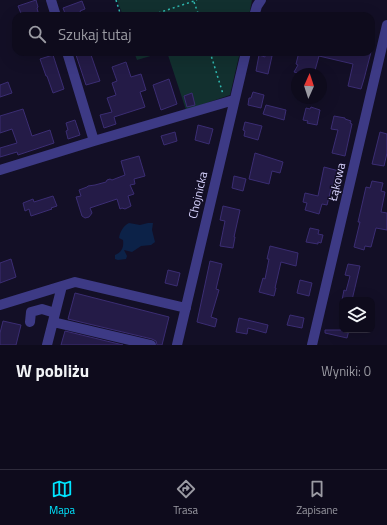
<!DOCTYPE html>
<html lang="pl">
<head>
<meta charset="utf-8">
<style>
	:root { --surface:#0e0b1c; --page:#1c1929; --text:#f1f3f6; --muted:#9b9ba3; --line:#2e2b3b; --accent:#00e5ff }
	body { margin:0; font-family:"Titillium Web",sans-serif; background:var(--page); color:var(--text) }
	.controls { position:absolute; right:12px; bottom:12px; display:grid; overflow:hidden; border-radius:8px; box-shadow:0 4px 16px #0002 }
	.controls button { width:36px; height:36px; display:grid; place-items:center; padding:0; border:0; border-bottom:1px solid var(--line); background:var(--surface); color:var(--text); font:20px sans-serif }
	.compass { position:absolute; left:291px; top:68px; width:36px; height:36px; border-radius:50%; background:var(--surface); box-shadow:0 4px 16px #0002; rotate:3deg }
	.list { margin:0; padding:0; list-style:none }
	h2 { display:flex; justify-content:space-between; align-items:center; height:52px; margin:0; padding:0 16px; font-size:17px }
	h2 small { font-size:13px; font-weight:400; color:var(--muted) }
	.icon { flex:none; width:22px; height:22px; fill:none; stroke:currentColor; stroke-width:2; stroke-linecap:round; stroke-linejoin:round }
	.map { position:relative; flex:none; width:387px; height:345px; overflow:hidden }
	.search { position:absolute; background:var(--surface); box-shadow:0 4px 16px #0002; left:12px; right:12px; top:12px; height:44px; display:flex; align-items:center; gap:10px; box-sizing:border-box; padding:0 14px; border-radius:12px; color:var(--muted); font-size:15px }
	.sheet { height:124px; background:var(--surface) }
	nav { display:flex; justify-content:space-around; align-items:center; box-sizing:border-box; height:56px; border-top:1px solid var(--line); background:var(--surface); font-size:11px; color:var(--muted) }
	nav a { display:grid; justify-items:center; gap:2px }
	nav .on { color:var(--accent) }
	.map>svg:first-child { display:block }
</style>
</head>
<body>
<div class="map">
<svg width="387" height="345" viewBox="0 0 387 345">
	<rect width="100%" height="100%" fill="#130f26"/>
	<path fill="#12302f" d="M117,0H252L249,16H123Z
		M134,52H164L137,60Z
		M167,52H240L230,95L186,110Z"/>
	<path fill="#0c2248" d="M129,223L140,225L148,223H153L152,230L155,242L151,245L141,246L132,252L124,250L127,256L126,259L118,260L115,259V255C122,252 124,247 123,240L119,238C120,232 123,226 129,223Z"/>
	<path fill="#241b47" stroke="#3b2d73" d="M36,0L38,7L37,8L39,16H22L18,6Z
		M82,1L85,9L80,11L82,16H66L63,8Z
		M75,52H90L100,81L86,85Z
		M299,52H371L364,79L361,89L348,86L353,64L319,56L314,74H302L294,72L298,65L296,64Z
		M265,54L272,56L268,74L256,71L259,55L265,57Z
		M53,55L64,89L53,93L47,76H46L40,59Z
		M126,62L131,77L141,74L146,90L140,92L145,107L114,117L116,124L104,128L100,115L112,112L107,98L116,95L112,83L117,81L112,67Z
		M169,79L177,104L161,110L153,85Z
		M8,82L12,93L0,97V85Z
		M253,92L264,95L261,108L248,105L249,98H251Z
		M192,93L195,105L187,107L184,96Z
		M266,105L286,110L284,120L263,114Z
		M311,107L320,110L317,125L307,123L308,121L303,120L306,108L310,109Z
		M23,109L32,136L50,130L54,143L18,155L17,152L0,157V148L17,143L12,129L0,133V116Z
		M334,116L345,118V119L351,121L350,123L352,124L345,156L332,153L338,130L331,129Z
		M75,120L80,135L68,139L66,131L68,130L66,123Z
		M245,122L262,126L258,140L244,136L245,131L243,130Z
		M198,125L213,129L209,144L195,140Z
		M175,132L177,141L164,145L161,136Z
		M380,132L387,134V153L384,166L372,164Z
		M255,153L283,162L280,173L272,171L269,184L249,179Z
		M139,156L145,176L134,179L135,184L130,185L134,194L128,196L131,206L125,209L122,208L120,209L117,199L90,208L92,213L89,217L85,218L82,216L76,197L81,196L79,190L87,187L88,186L95,185L106,182L107,180L110,179L112,180L125,175L121,161Z
		M324,167L339,171L335,190L331,189L327,205L322,204L319,214L305,210L307,203L303,202L305,193L318,196Z
		M234,176L246,179L243,191L232,188Z
		M372,181L383,183L381,191L385,192L381,212L387,213V230L376,228L371,247L365,246L364,250L354,247L360,222H358L366,187L370,188Z
		M53,196L57,206L51,208L52,209L31,216L29,209L25,211L23,203L33,199L34,202Z
		M223,206L240,210L234,237H235L233,248L220,246L225,221L220,220Z
		M310,228L319,230L318,234L323,235L321,243L318,242V244L306,242Z
		M270,246L298,253L296,266L281,262L275,288H276L274,296L259,292L263,278L265,279L269,259H267Z
		M11,259L16,277L0,283V263Z
		M210,261L222,264L216,289L219,290L211,317L217,319L215,327L197,322Z
		M348,264L360,266L352,300H342L344,290L346,291L350,276L345,275Z
		M168,270L180,273L177,286L165,283Z
		M300,280L312,283L309,296L297,293Z
		M75,293L169,317L162,345H157L156,341L152,339L68,319Z
		M290,315L304,318L302,328L287,325Z
		M239,318L268,325L266,333L248,328L247,334L236,332Z
		M3,321L21,325L16,345H0V333Z
		M325,330H349L347,338L325,333Z
		M65,331L123,345H61Z"/>
	<g fill="none" stroke-linecap="round" stroke-linejoin="round">
		<path stroke="#2fb8b0" stroke-width="1.5" stroke-dasharray="2 3" stroke-linecap="butt" d="M116,0L121,16
			M194,2L199,16
			M149,16L197,0
			M210,52L223,94"/>
		<path stroke="#3d3a85" stroke-width="10" d="M51,0L56,16
			M254,16L257,6L261,0
			M67,52L94,141
			M0,170L94,141L234,100
			M0,305L75,282L186,308
			M30,322L31,312L42,309L55,313
			M53,322L151,345
			M47,345L62,286
			M177,345L246,52
			M312,345L387,25"/>
	</g>
	<g text-anchor="middle" stroke-width="3" stroke-linejoin="round" paint-order="stroke">
		<g font-size="12" fill="#d9d4ff" stroke="#130f26">
			<text transform="translate(337 182) rotate(-77)" y="4">Łąkowa</text>
			<text transform="translate(198 195) rotate(-77)" y="4">Chojnicka</text>
		</g>
	</g>
</svg>
<div class="controls">
<button><svg class="icon" aria-label="layers" viewBox="0 0 24 24"><path d="M12 4l9 5-9 5-9-5zM3 14l9 5 9-5"/></svg></button>
</div>
<svg class="compass" viewBox="-18 -18 36 36"><path d="M0-13l5 13h-10z" fill="#e53935"/><path d="M0 13l5-13h-10z" fill="#9b9ba3"/></svg>
<div class="search"><svg class="icon" aria-label="search" viewBox="0 0 24 24"><circle cx="10" cy="10" r="6"/><path d="M15 15l6 6"/></svg>Szukaj tutaj</div>
</div>
<section class="sheet">
<h2>W pobliżu<small>Wyniki: 0</small></h2>
<ul class="list">
</ul>
</section>
<nav>
<a class="on"><svg class="icon" aria-label="map" viewBox="0 0 24 24"><path d="M3 6l6-2 6 2 6-2v14l-6 2-6-2-6 2zM9 4v14M15 6v14"/></svg>Mapa</a>
<a><svg class="icon" aria-label="directions" viewBox="0 0 24 24"><path d="M12 3l9 9-9 9-9-9zM9 14v-3h6M13 9l2 2-2 2"/></svg>Trasa</a>
<a><svg class="icon" aria-label="saved" viewBox="0 0 24 24"><path d="M7 4h10v16l-5-4-5 4z"/></svg>Zapisane</a>
</nav>
</body>
</html>
